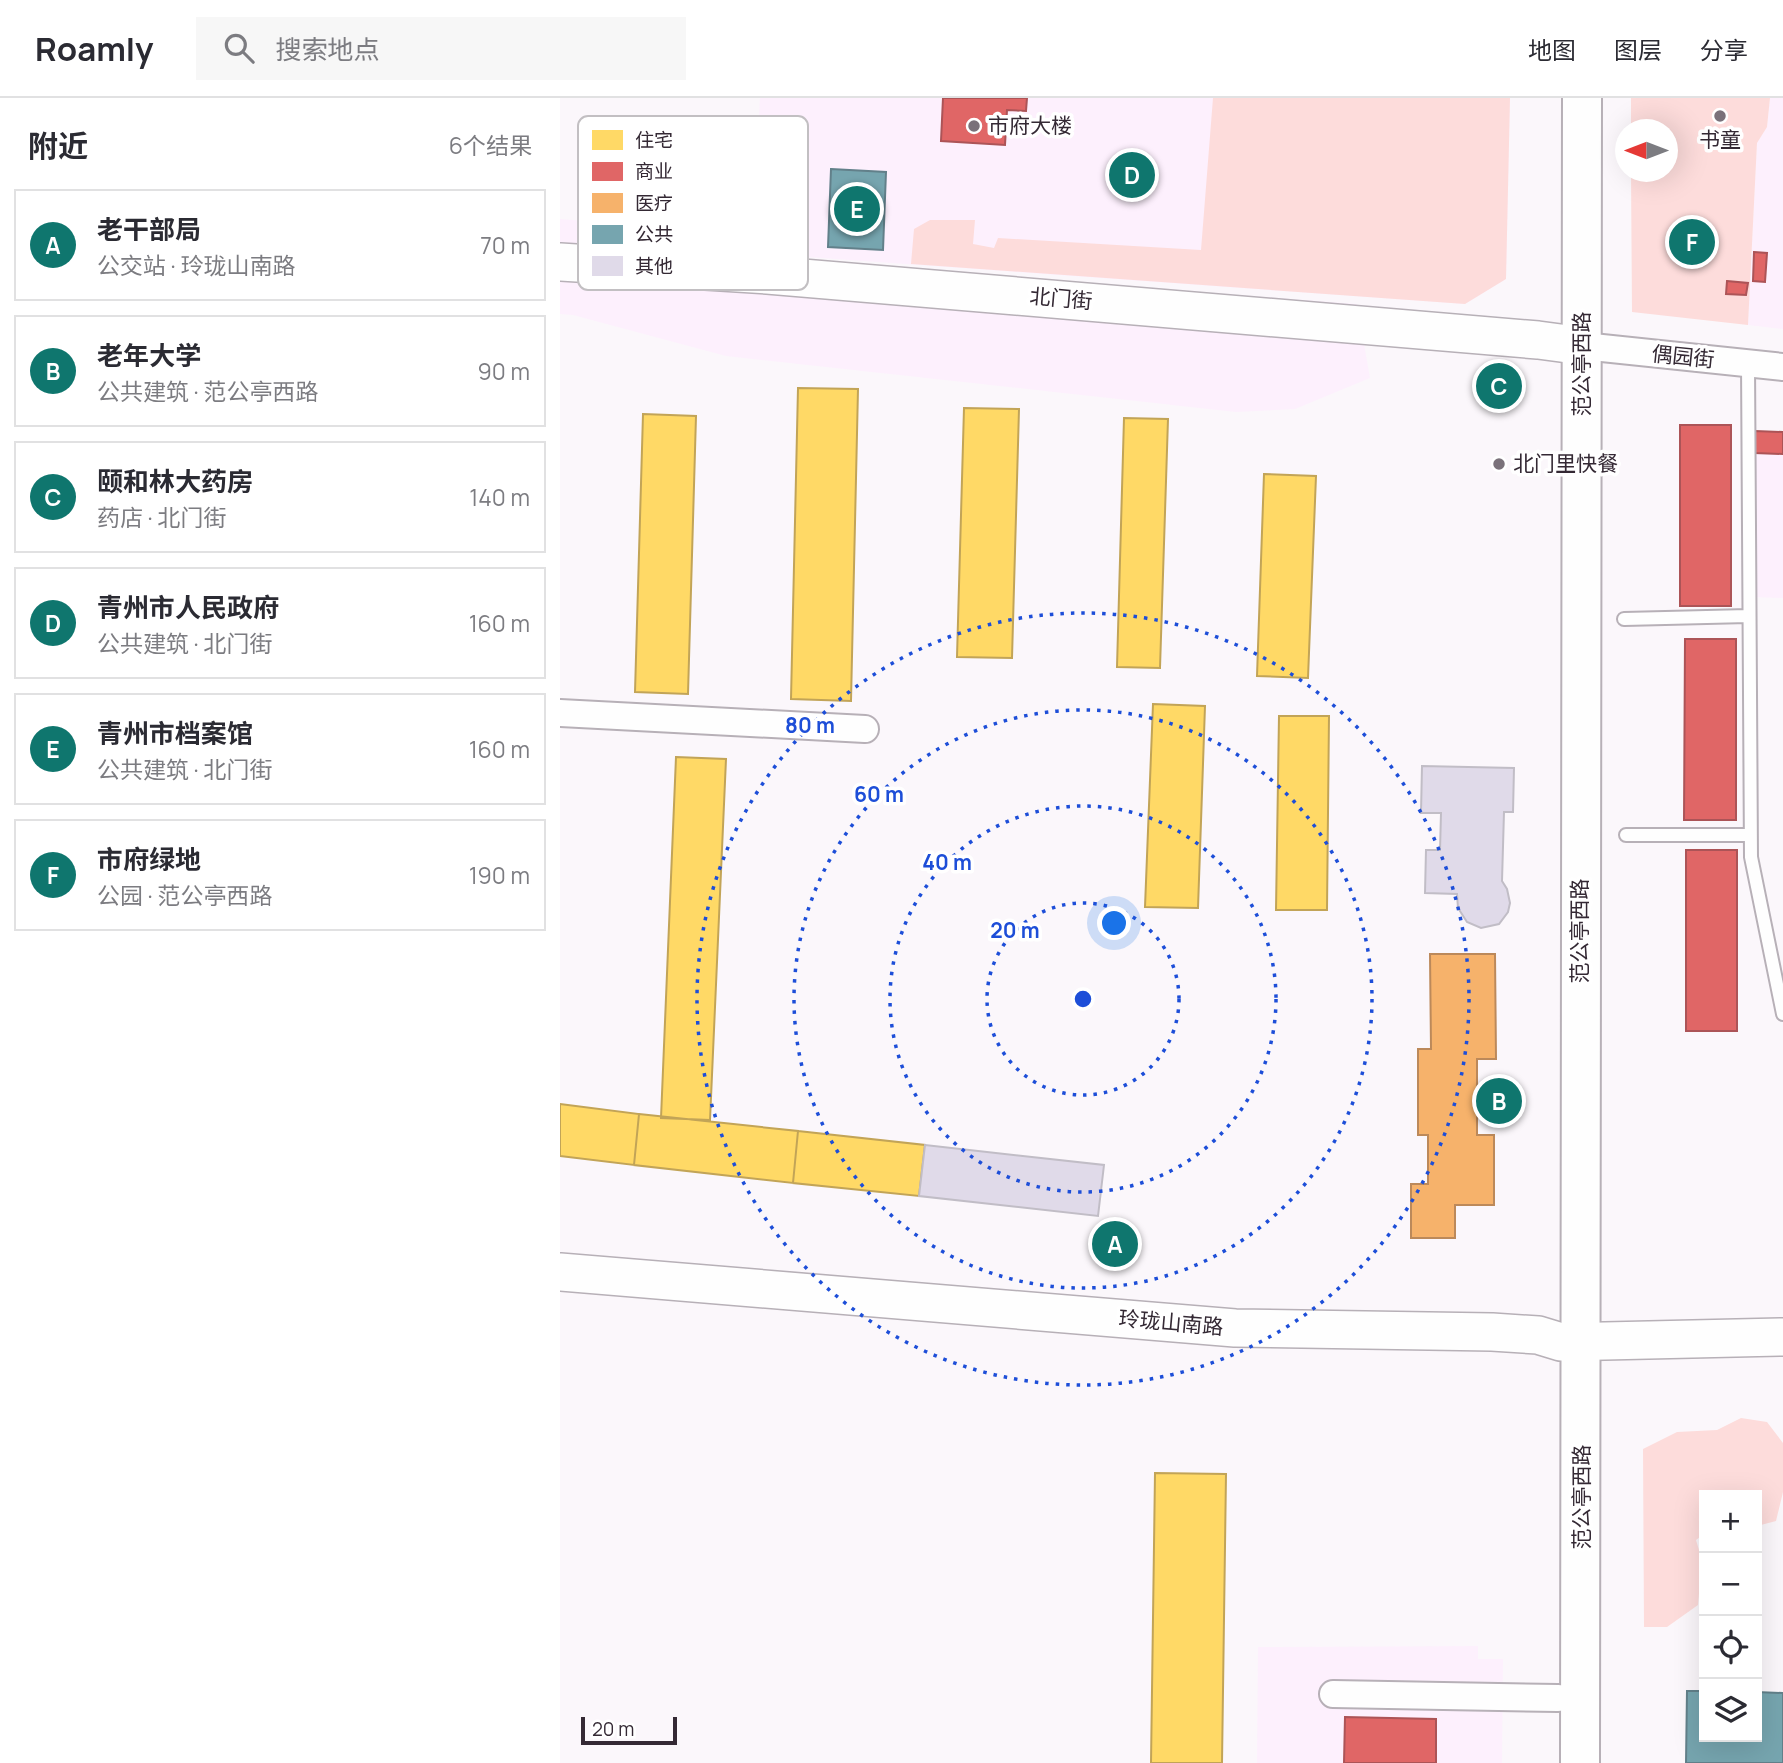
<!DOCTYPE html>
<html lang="zh">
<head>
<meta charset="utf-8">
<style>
	:root { --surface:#fff; --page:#f7f7f7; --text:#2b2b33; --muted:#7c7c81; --line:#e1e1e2; --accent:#0f766e }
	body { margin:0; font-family:Manrope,"Noto Sans SC",sans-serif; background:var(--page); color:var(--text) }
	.controls { position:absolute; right:21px; bottom:21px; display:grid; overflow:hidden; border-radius:0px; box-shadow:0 7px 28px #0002 }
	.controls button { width:63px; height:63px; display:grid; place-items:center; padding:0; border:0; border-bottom:2px solid var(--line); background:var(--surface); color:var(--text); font:35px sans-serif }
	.compass { position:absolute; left:1055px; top:21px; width:63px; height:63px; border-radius:50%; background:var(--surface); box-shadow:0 7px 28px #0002; rotate:270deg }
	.scale { position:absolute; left:21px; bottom:18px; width:96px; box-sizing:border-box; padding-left:7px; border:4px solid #342934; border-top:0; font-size:19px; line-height:24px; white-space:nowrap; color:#342934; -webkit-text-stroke:5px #fff; paint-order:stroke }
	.you { position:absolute; left:555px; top:826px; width:24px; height:24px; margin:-18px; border:5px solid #fff; border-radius:50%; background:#1a73e8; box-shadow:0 0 0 10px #1a73e833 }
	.badge { display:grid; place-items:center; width:46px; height:46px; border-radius:50%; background:var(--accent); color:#fff; font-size:23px; font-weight:700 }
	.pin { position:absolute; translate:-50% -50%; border:4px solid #fff; box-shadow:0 2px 7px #0006 }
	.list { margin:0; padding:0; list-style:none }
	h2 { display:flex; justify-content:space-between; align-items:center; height:91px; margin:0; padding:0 28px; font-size:30px }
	h2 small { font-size:23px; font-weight:400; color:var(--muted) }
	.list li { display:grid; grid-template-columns:46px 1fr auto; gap:21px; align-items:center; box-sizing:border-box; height:112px; margin:0 14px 14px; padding:0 14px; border:2px solid var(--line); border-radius:0px }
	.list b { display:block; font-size:26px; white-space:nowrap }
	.list p { margin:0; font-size:23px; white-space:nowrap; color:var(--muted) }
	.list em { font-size:23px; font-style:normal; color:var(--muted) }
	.icon { flex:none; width:38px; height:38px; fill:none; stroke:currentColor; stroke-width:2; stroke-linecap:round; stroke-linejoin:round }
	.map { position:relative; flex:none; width:1223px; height:1665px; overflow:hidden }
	header { display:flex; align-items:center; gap:42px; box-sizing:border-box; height:98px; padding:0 35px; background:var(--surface); border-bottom:2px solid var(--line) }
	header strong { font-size:33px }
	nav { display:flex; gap:38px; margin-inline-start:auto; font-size:24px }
	.search { width:490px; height:63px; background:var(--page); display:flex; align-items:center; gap:18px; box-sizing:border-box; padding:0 24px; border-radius:0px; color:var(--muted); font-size:26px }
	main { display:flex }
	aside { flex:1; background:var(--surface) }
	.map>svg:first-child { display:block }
</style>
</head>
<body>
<header>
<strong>Roamly</strong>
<div class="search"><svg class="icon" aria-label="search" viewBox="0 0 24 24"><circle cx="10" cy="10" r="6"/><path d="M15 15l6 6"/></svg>搜索地点</div>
<nav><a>地图</a><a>图层</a><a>分享</a></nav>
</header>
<main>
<aside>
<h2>附近<small>6个结果</small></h2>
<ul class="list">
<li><span class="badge">A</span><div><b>老干部局</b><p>公交站 · 玲珑山南路</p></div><em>70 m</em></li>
<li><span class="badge">B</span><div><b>老年大学</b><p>公共建筑 · 范公亭西路</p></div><em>90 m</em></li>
<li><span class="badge">C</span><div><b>颐和林大药房</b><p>药店 · 北门街</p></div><em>140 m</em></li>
<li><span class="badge">D</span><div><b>青州市人民政府</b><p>公共建筑 · 北门街</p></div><em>160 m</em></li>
<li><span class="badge">E</span><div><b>青州市档案馆</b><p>公共建筑 · 北门街</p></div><em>160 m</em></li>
<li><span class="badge">F</span><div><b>市府绿地</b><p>公园 · 范公亭西路</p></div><em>190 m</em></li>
</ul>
</aside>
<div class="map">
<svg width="1223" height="1665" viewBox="0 0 1223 1665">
	<rect width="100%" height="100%" fill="#fbf7fb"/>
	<path fill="#fdf0fd" d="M200,0H950L946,181L905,206L192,155L187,161L797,206L810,280L735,311L676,314L166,258L13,217L0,216V121L112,130L191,154Z
		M1210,0H1223V231L1188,227L1197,45L1207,29Z
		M1195,355L1223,356V500L1193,499Z
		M918,1548V1561H943L942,1665H697L698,1549Z"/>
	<path fill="#fddcdb" d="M653,0H950L946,181L905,206L351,166L354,131L370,122H415L413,146L434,150L438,140L641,152Z
		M1071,0H1210L1207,29L1197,45L1188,227L1072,214L1071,74H1108V32L1071,31Z
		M1181,1320L1207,1324L1223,1345V1394L1216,1423L1197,1428V1397H1144V1436L1136,1442L1142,1462L1138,1507L1107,1529H1084L1083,1351L1117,1334L1157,1332Z"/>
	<path fill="#ffd966" stroke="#c2a457" stroke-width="2" d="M238,290L298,291L291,603L231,601Z
		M404,310L459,311L452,560L397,559Z
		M83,316L136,318L128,596L75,594Z
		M564,320L608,321L600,570L557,569Z
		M704,376L756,378L748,580L697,578Z
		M593,606L645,608L638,810L585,809Z
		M719,618H769L767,812H716Z
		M116,659L166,661L150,1022L101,1020Z
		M0,1006L79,1016L74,1067L0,1058Z
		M79,1016L238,1033L233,1085L74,1067Z
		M238,1033L365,1047L359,1098L233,1085Z
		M595,1375L666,1376L662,1665H591Z"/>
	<path fill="#e06666" stroke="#ac5457" stroke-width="2" d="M383,0H467L466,13L447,12L445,47L381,43Z
		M1194,154L1207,155L1205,184L1193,183Z
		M1167,183L1188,185L1186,197L1166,196Z
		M1120,327H1171V508H1120Z
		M1195,333L1223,334V356L1195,355Z
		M1125,541H1176V722H1124Z
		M1126,752H1177V933H1126Z
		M785,1619L876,1621V1665H784Z"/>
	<path fill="#f6b26b" stroke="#bc895a" stroke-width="2" d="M870,856H935L936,961H917V1037H934V1107H895V1140H851V1086H868V1037H858V951H871Z"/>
	<path fill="#76a5af" stroke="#62808a" stroke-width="2" d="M271,71L326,74L323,152L268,149Z
		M1127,1593H1144V1639H1197V1594L1223,1595V1665H1126Z"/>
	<path fill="#e0dae9" stroke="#c1bdc6" stroke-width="2" d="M862,668L954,670L953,714H944L942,783L947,791L950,805L948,814L939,826L921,830L907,824L898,810L897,796L865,795L866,752H880L881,715H861Z
		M365,1047L544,1067L538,1118L359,1098Z"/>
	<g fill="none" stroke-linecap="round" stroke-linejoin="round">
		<g stroke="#b7b0b7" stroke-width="16">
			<path id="lane" d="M1188,265L1191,759L1223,916
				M1064,521L1188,518
				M1066,737H1190"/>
		</g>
		<g stroke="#b7b0b7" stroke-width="30">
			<path id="street" d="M1023,248L1223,269
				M0,615L305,631
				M773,1596L998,1600"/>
		</g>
		<g stroke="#b7b0b7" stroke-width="40">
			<path id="secondary" d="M0,164L207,177L978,242L1023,248
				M0,1174L675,1230L932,1234L978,1237L1001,1244L1223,1239"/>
		</g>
		<g stroke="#b7b0b7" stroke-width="42">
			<path id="primary" d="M1020,1665L1022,0"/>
		</g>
		<use href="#lane" stroke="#fefefe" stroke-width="12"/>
		<use href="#street" stroke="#fefefe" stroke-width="26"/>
		<use href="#secondary" stroke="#fefefe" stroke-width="37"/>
		<use href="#primary" stroke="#fefefe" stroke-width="38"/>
	</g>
	<g fill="none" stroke="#1d4ed8" stroke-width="3.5" stroke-dasharray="3.5 7">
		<circle cx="523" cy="901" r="96"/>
		<circle cx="523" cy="901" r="193"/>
		<circle cx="523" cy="901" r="289"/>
		<circle cx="523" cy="901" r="386"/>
	</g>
	<g fill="#7a717a" stroke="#fff" stroke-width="2.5">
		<circle cx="1160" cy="18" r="7"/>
		<circle cx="414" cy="28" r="7"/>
		<circle cx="939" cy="366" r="7"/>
	</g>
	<g text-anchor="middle" stroke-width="7" stroke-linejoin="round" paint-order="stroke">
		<g font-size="21" fill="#342934" stroke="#fff" text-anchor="start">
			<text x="428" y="35">市府大楼</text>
			<text x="1160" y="49" text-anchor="middle">书童</text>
			<text x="953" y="373">北门里快餐</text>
		</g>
		<g font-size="21" fill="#342934" stroke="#fff">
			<text transform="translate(501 201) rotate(5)" y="7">北门街</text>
			<text transform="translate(1123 259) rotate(6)" y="7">偶园街</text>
			<text transform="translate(1022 266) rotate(-90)" y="7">范公亭西路</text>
			<text transform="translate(1020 833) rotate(-90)" y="7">范公亭西路</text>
			<text transform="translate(611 1225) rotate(5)" y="7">玲珑山南路</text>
			<text transform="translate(1022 1399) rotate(-90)" y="7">范公亭西路</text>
		</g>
	</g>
	<rect x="18" y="18" width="230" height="174" rx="10" fill="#fff" stroke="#c2bfc2" stroke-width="2"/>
	<rect x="32" y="32" width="31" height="20" fill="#ffd966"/>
	<rect x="32" y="64" width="31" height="19" fill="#e06666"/>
	<rect x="32" y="95" width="31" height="20" fill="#f6b26b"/>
	<rect x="32" y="127" width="31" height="19" fill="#76a5af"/>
	<rect x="32" y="158" width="31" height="20" fill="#e0dae9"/>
	<g font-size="19" fill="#342934">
		<text x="75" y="49">住宅</text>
		<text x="75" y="80">商业</text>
		<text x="75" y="112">医疗</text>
		<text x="75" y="143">公共</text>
		<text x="75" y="175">其他</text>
	</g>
	<circle cx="523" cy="901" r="10" fill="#1d4ed8" stroke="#fff" stroke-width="3.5"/>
	<g font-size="21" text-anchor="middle" font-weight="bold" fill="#1d4ed8" stroke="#fff" stroke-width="7" stroke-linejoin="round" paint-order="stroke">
		<text x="250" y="635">80 m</text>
		<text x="319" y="704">60 m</text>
		<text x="387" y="772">40 m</text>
		<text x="455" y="840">20 m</text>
	</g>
</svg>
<div class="controls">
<button>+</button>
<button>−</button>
<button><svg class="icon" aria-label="locate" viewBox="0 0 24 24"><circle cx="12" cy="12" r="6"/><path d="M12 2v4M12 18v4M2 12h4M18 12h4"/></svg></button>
<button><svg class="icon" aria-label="layers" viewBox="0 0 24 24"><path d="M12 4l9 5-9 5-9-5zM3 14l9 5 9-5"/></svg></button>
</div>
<svg class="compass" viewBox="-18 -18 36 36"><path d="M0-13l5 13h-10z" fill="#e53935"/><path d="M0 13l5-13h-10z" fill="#7c7c81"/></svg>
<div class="scale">20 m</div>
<div class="you"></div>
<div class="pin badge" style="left:555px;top:1146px">A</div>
<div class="pin badge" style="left:939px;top:1003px">B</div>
<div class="pin badge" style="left:939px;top:288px">C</div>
<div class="pin badge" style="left:572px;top:77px">D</div>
<div class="pin badge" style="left:297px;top:111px">E</div>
<div class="pin badge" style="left:1132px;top:144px">F</div>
</div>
</main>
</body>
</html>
